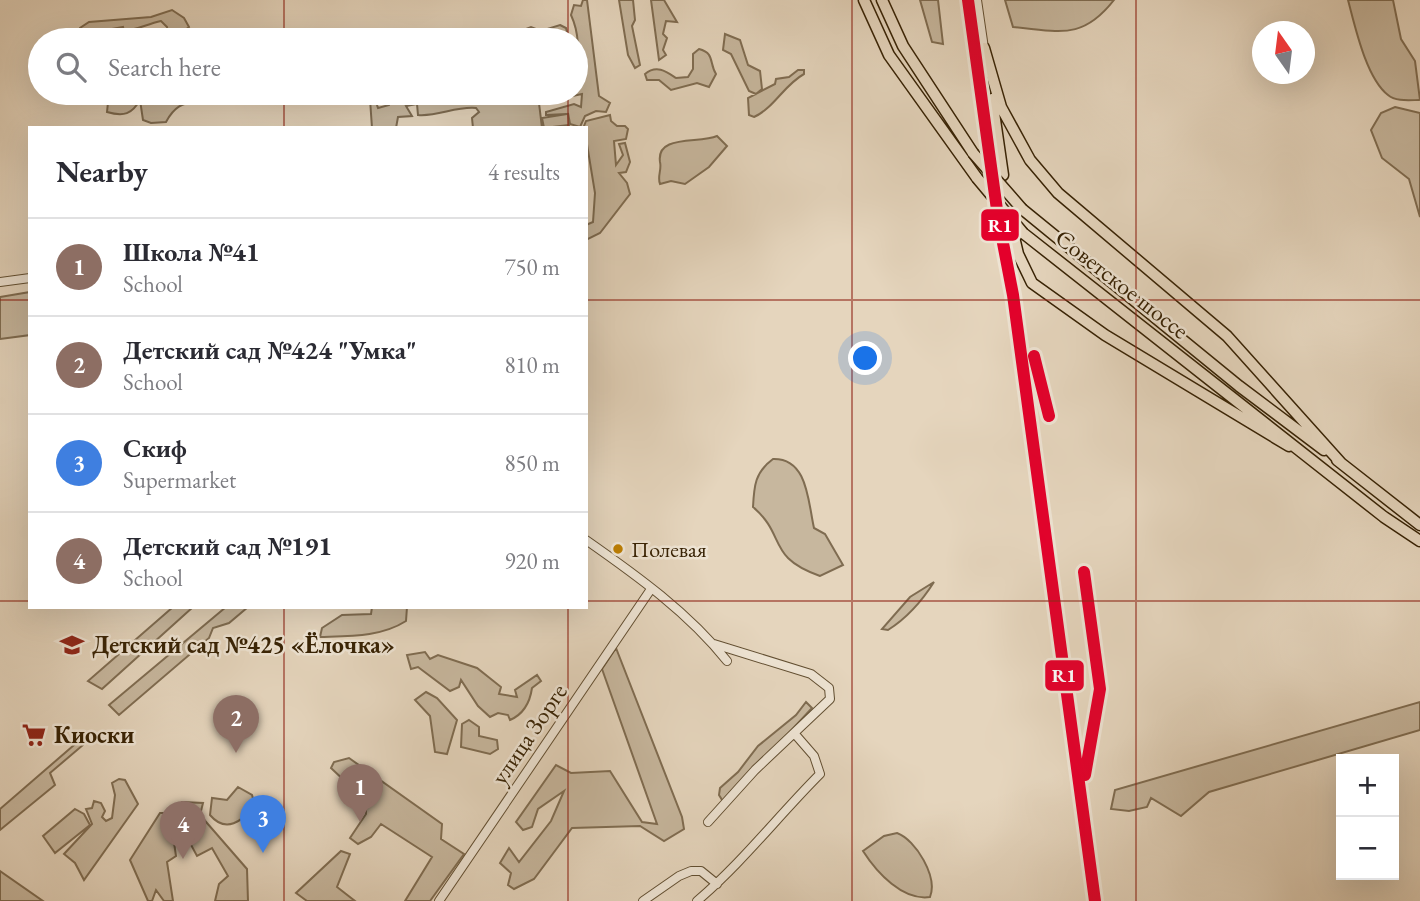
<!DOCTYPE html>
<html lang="en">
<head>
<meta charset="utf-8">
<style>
	:root { --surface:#fff; --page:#f7f7f7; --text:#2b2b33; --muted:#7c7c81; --line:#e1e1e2; --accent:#8f2418 }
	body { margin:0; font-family:"EB Garamond",serif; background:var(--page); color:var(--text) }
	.controls { position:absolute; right:21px; bottom:21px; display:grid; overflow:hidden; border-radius:0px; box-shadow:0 7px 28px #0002 }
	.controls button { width:63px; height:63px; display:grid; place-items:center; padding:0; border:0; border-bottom:2px solid var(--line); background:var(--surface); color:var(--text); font:35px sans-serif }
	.compass { position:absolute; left:1252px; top:21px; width:63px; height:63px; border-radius:50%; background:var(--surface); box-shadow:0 7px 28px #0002; rotate:346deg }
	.you { position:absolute; left:866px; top:359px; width:24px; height:24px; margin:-18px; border:5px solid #fff; border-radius:50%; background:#1a73e8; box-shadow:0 0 0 10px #1a73e833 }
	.badge { display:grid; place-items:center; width:46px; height:46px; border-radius:50%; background:var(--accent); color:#fff; font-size:23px; font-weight:700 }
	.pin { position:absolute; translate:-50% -58px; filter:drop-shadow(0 2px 4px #0008) }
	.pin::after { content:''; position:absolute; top:37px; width:24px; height:21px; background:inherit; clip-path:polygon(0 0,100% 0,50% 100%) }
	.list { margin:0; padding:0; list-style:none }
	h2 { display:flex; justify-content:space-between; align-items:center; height:91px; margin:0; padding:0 28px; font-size:30px }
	h2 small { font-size:23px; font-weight:400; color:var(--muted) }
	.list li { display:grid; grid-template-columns:46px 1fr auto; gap:21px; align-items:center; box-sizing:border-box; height:98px; padding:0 28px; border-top:2px solid var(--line) }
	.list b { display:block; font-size:26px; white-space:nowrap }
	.list p { margin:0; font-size:23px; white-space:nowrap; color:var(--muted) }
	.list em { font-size:23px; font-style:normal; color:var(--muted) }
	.icon { flex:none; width:38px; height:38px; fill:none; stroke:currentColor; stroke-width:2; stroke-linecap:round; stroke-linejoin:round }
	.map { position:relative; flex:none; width:1420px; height:901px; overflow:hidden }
	.search { position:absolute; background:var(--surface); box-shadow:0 7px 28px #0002; left:28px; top:28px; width:560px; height:77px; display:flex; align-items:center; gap:18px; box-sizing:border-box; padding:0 24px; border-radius:38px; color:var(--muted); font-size:26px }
	.panel { position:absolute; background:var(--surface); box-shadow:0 7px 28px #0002; left:28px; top:126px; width:560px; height:483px; border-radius:0px }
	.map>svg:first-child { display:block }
</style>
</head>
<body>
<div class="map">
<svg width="1420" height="901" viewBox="0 0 1420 901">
	<rect width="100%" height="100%" fill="#e5d5bd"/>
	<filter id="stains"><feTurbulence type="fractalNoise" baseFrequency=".00286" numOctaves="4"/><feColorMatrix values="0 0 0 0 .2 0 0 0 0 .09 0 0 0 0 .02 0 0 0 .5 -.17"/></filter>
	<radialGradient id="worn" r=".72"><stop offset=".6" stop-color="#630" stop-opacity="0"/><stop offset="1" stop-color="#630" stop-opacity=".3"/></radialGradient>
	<path fill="#c7b79e" stroke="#7f6c51" stroke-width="2" d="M583,0H587L599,96L610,103L606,112L596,111L585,116L580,127L570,124L568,113L569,125L544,128L542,118L567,114L546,115V112L574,104L581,107L582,94L539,103L542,128H473L472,118L479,112L476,108C456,106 437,117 418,115L417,104L406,106L412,116L398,117L396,128H372L370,99H375L378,108L389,105L390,96L414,93H576C576,65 583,41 571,15L574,5L581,6Z
		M619,0H633L635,20L632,26L640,65L635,68L628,55Z
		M651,0H664L677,22L666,21L663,34L667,38L663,50L666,55L659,60Z
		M920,0H938L943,44L932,42Z
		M1005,0H1114C1082,41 1059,31 1013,27Z
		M1348,0H1393L1401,39L1415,61L1420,100C1410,100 1396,102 1388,95C1366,78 1355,26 1348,0Z
		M172,10L184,18L189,27L175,38L168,39L167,27L161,21C147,24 137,30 124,31L123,27L102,31L96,40H82L80,28L89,22L151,17Z
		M560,25L566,28L569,40H497L531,27L541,31Z
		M725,34L740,40L748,65L760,71L762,89L756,94L749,91L731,54L723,50Z
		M699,49C715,53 709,63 716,74L709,87L697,83L671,90L659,80H647L645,74C657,64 667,72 676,78L688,77L693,69V54Z
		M798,70H804V74C784,85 774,108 754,117L749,115L748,98L775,84L776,79L789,77Z
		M109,93H135L141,99L142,93H195L197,101C182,103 174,107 166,122L151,123L143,120L140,100C132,114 124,117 107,112Z
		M1395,107L1420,113V217L1409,179L1382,158L1371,130L1381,113Z
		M610,115L611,121L617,126H625L628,129L626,139L614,141L616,165L623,155L619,144L625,143L630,162L626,172L619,173L627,183L630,194L600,233L586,240V225L593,222L595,193L584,126L586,121Z
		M717,136L727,146L709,167L685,184L671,181L660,184C657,176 662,170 660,162C656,134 699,144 717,136Z
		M30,292V335L0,339V297Z
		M773,459C808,458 808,502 814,528L825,534L843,565L820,576C766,557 787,536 753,507C754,486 755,472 773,459Z
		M934,582C922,601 907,618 888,630L882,629L910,597Z
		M173,607H193L102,689L88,681Z
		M226,607H248L229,623L213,628L209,638L119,715L109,705Z
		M372,607H407L406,621C381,637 350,636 320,637L322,628L342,615L371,614Z
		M616,648L682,817L684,829L664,841L640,826L572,828L534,879L514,889L508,885L511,873L500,863L509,848L519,862L551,821L564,791L538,809L532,827L523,830L516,822L556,765L571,773L610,771L642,822L657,824L602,669Z
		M425,652L430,659L438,655L477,668L501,687L499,694L517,697L515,690L537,675L541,681L532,688C530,702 524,714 510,720L508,715L498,713L490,717L478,706L461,680L459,687L450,691L418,667L411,669L407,655Z
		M426,692L437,698L457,720L447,754L435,752L430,716L415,700Z
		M806,702L812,708L724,803L719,795L720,788L738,772L758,746L796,715Z
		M1420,702V730L1209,792L1181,816L1151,798L1147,807L1129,811L1111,809L1115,790Z
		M469,720L479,727V736L497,740L498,749L490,754L461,747L462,724Z
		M81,739L83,745L50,773L55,785L0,830V809Z
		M349,758L442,824L441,839L464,854L430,901H405L432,857L381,824L371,837L358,844L350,838L366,814V801L331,768L334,762Z
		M119,779L125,780L138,804L84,880L75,863L64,854L92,824L86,809L92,808L94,801L101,803L105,811L102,817L106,821L112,818L115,795L112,783Z
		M238,787L252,795L255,806C242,821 226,834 210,815L212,798L227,800Z
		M182,802L203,803L200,815L247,869L248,901H215L219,884L228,876L212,848L197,856L182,828L172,829L176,856L167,862L173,901H164L156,890L152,901H148L130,860L160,813H171Z
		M75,809L84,814L90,825L55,853L43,836Z
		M897,833C916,840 938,877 930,897C903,901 877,873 863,851L884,836Z
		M341,851L350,854L337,887L355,901H307L296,893Z
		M0,871L43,901H0Z"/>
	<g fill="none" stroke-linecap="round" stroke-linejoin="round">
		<g stroke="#624f32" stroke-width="10">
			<path id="minor" d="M977,0L984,48
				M0,282L30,278
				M586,540C636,575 689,613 727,661
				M708,822L755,770L830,699L829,688L811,674L714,644
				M439,901L651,589
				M643,901L679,876L691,871H701L717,884
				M697,901C742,863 778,816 820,774L814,756L794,733"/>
		</g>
		<g stroke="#372204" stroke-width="13">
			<path id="highway" d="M864,0L889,55L977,178
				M882,0L903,46L973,153
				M984,48L1001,107L1030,160L1058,193L1227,336L1341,463
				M992,99L1003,175
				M1022,209L1239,386L1324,450
				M1013,233L1018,254L1032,283L1105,335L1289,446
				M1023,233L1384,517L1420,541
				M1337,460L1420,525"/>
		</g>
		<use href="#minor" stroke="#eee4d4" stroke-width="8"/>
		<use href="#highway" stroke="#e5d5bd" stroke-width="10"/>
		<g stroke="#372204" stroke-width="13" stroke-linecap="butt">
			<path id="highway-bridge" d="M973,153L1022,209
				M977,178L1023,233"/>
		</g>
		<use href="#highway-bridge" stroke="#e5d5bd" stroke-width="10"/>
		<g stroke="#eee4d4" stroke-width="18">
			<path id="rail-1" d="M968,0L998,217L1013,295L1095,901
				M1034,356L1049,416
				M1084,572L1100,689L1085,775"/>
		</g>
		<use href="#rail-1" stroke="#e4002b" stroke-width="12"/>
	</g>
	<path fill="none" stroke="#8f2418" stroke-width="2" stroke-opacity="0.55" d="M284,0V40M568,0V40M852,0V901M1136,0V901M284,93V128M568,93V128M0,300H30M586,300H1420M0,601H30M586,601H1420M284,607V901M568,607V901"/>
	<defs>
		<g id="school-bare" transform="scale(1.89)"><path d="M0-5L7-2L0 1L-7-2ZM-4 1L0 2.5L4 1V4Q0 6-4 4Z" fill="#8f2418" stroke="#eee4d4" stroke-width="2.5" paint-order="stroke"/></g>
		<g id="supermarket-bare" transform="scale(1.89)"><path d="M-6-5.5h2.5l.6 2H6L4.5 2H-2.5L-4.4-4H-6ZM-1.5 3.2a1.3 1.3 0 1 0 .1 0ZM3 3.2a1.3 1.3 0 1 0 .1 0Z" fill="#8f2418" stroke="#eee4d4" stroke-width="2.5" paint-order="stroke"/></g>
	</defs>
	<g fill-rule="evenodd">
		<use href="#school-bare" x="72" y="645"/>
		<use href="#supermarket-bare" x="34" y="735"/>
	</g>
	<circle fill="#bd7e01" stroke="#eee4d4" stroke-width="2.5" cx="618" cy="549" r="6"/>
	<g text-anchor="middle" stroke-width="5" stroke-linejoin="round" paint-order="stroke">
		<g font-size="22" fill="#372204" stroke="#eee4d4" text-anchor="start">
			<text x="631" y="557">Полевая</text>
		</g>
		<g font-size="24" fill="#372204" stroke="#eee4d4">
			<text transform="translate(1122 284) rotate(38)" y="8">Советское шоссе</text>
			<text transform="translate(529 734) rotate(-56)" y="8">улица Зорге</text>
		</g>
		<g font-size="24" font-weight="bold" fill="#372204" stroke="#eee4d4" text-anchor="start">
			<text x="92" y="653">Детский сад №425 «Ёлочка»</text>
			<text x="54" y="743">Киоски</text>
		</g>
	</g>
	<g stroke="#eee4d4" stroke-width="2.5">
		<rect x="980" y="208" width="40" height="34" rx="7" fill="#e4002b"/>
		<rect x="1044" y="659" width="41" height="33" rx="7" fill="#e4002b"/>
	</g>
	<g font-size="19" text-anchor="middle" font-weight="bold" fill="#fff">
		<text x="1000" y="232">R1</text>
		<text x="1064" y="682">R1</text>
	</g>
	<rect width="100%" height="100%" filter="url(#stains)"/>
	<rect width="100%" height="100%" fill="url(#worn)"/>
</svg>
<div class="controls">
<button>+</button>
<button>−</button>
</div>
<svg class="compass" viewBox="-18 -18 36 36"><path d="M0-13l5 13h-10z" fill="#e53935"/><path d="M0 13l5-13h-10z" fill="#7c7c81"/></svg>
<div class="you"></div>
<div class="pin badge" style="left:360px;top:822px;background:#8d6e63">1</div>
<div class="pin badge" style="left:236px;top:753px;background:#8d6e63">2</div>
<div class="pin badge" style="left:263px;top:853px;background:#3f7fe0">3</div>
<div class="pin badge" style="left:183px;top:859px;background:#8d6e63">4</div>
<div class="search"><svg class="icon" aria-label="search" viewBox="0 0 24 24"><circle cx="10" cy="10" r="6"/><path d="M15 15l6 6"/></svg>Search here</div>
<section class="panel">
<h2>Nearby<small>4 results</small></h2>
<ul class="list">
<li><span class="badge" style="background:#8d6e63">1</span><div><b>Школа №41</b><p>School</p></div><em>750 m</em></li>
<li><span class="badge" style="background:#8d6e63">2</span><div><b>Детский сад №424 &quot;Умка&quot;</b><p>School</p></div><em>810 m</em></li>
<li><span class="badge" style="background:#3f7fe0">3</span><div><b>Скиф</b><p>Supermarket</p></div><em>850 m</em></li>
<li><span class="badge" style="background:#8d6e63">4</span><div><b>Детский сад №191</b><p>School</p></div><em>920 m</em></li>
</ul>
</section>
</div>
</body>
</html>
